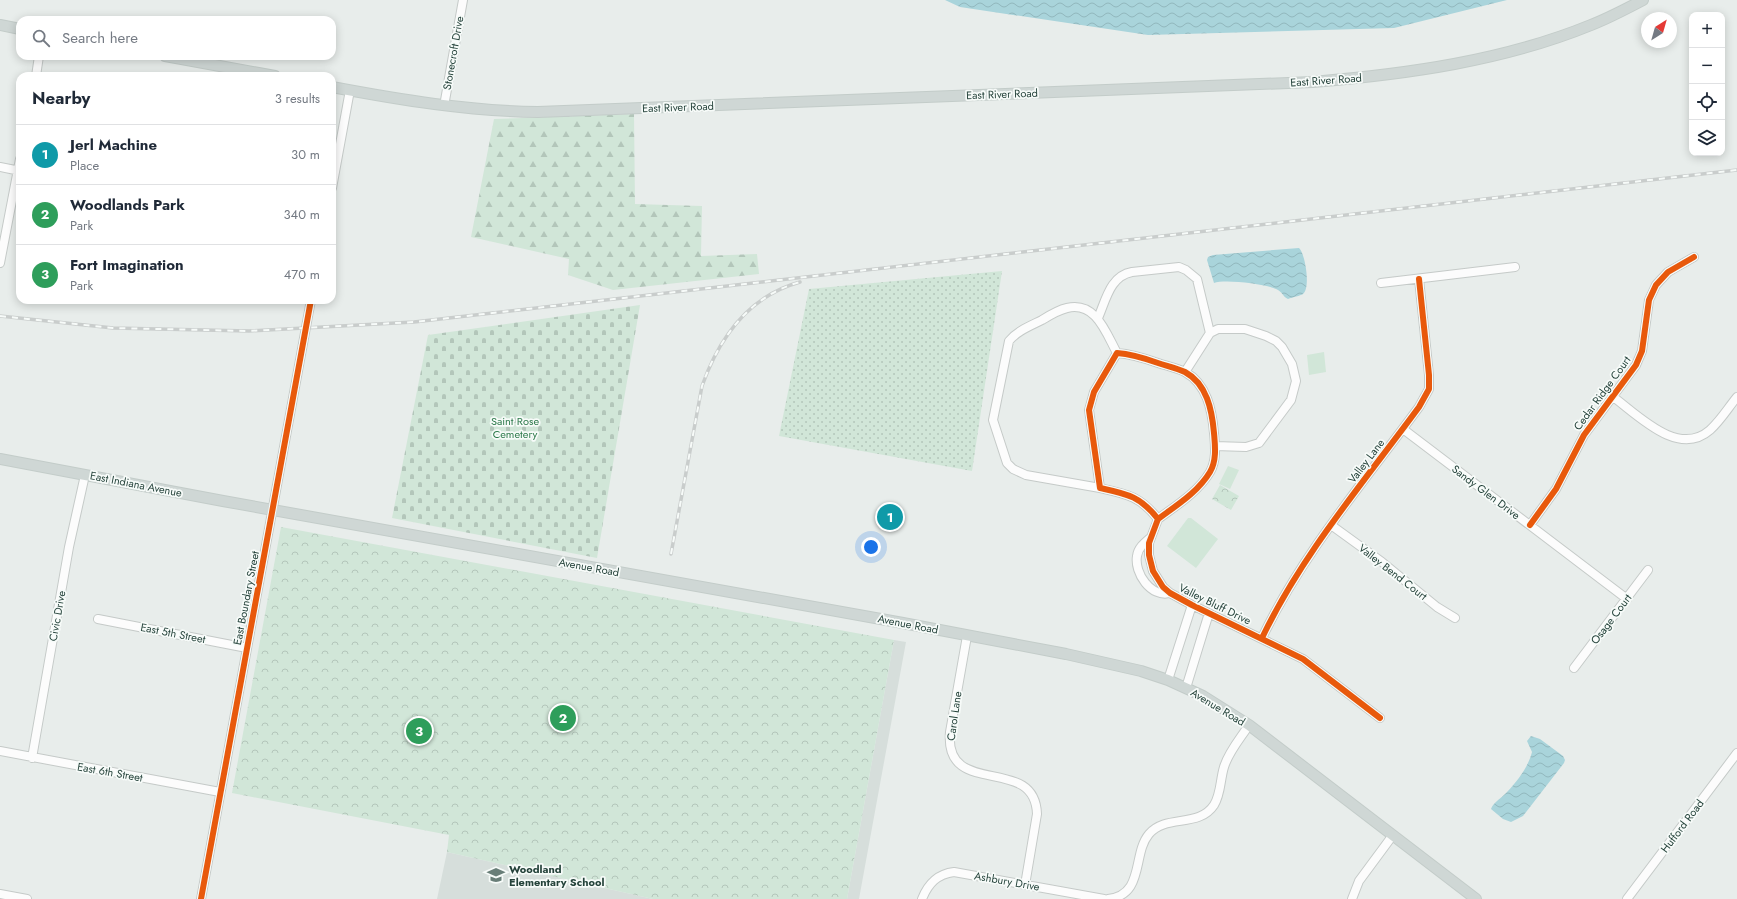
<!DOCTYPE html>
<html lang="en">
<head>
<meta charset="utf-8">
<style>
	:root { --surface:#fff; --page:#f2f2f3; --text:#1f2937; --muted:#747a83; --line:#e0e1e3; --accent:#111827 }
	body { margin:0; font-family:Jost,sans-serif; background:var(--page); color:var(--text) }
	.controls { position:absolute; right:12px; top:12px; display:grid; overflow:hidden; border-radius:8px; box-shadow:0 2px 10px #0003 }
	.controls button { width:36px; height:36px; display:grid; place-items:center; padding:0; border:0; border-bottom:1px solid var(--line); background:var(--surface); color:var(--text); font:20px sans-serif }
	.compass { position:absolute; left:1641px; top:12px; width:36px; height:36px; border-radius:50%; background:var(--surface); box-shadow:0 2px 10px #0003; rotate:37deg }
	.you { position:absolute; left:871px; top:547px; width:14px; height:14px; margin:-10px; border:3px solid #fff; border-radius:50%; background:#1a73e8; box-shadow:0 0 0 6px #1a73e833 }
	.badge { display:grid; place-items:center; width:26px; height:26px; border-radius:50%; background:var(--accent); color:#fff; font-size:13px; font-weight:700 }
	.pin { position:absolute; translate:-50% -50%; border:2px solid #fff; box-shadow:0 1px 4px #0006 }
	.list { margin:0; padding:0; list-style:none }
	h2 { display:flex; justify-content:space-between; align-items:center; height:52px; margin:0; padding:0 16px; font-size:17px }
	h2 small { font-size:13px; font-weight:400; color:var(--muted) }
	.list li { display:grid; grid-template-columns:26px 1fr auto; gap:12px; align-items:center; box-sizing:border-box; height:60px; padding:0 16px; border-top:1px solid var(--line) }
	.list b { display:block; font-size:15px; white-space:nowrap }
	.list p { margin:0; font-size:13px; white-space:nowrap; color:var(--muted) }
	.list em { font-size:13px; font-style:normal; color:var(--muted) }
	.icon { flex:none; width:22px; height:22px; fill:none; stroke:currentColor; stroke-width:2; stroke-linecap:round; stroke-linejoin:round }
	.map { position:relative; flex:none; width:1737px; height:899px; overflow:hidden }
	.search { position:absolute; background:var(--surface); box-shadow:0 2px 10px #0003; left:16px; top:16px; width:320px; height:44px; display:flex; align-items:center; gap:10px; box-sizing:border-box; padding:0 14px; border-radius:12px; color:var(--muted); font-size:15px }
	.panel { position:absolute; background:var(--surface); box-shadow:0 2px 10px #0003; left:16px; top:72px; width:320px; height:232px; border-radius:12px }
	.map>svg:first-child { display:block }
</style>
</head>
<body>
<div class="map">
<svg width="1737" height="899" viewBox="0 0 1737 899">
	<defs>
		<pattern id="grass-dots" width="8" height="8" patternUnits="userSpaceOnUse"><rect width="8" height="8" fill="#d1e6d8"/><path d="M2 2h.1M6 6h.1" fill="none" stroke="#b3c6ba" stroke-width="1.8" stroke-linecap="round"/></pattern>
		<pattern id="forest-firs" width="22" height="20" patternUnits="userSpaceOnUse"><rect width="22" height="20" fill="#d1e6d8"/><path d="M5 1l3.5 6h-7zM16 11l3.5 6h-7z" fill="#b3c6ba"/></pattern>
		<pattern id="cemetery-stones" width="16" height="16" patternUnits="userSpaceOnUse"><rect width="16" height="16" fill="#d1e6d8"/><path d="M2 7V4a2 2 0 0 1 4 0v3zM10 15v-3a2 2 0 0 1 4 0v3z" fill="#b3c6ba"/></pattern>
		<pattern id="park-crowns" width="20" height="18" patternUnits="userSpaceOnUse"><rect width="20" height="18" fill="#d1e6d8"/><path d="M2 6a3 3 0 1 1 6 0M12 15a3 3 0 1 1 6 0" fill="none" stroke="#b3c6ba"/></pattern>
		<pattern id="water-waves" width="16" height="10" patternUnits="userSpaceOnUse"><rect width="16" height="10" fill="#a9d4db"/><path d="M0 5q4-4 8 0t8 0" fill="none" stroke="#91b7bd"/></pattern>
	</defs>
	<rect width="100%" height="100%" fill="#e8edeb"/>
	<path fill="#d6dedb" d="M894,640L906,642L859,899H847Z
		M447,852L653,899H437Z"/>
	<path fill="url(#grass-dots)" d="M1002,271L972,471L779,436L809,289Z"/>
	<path fill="url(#forest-firs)" d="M634,114L635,204L702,206L701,256L757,254L759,274L613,290L568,275L569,259L471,237L494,119Z"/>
	<path fill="url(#cemetery-stones)" d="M640,305L597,558L392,518L428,335Z"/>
	<path fill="url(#park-crowns)" d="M1220,485L1239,496L1231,510L1212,499Z
		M281,527L894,640L847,899H653L447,852L449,835L232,793Z"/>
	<path fill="#d1e6d8" d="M1324,352L1326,372L1309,375L1307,355Z
		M1228,466L1239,470L1230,489L1219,484Z
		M1188,518H1191L1218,539L1196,568L1167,546Z"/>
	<path fill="url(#water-waves)" d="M945,0H1507L1394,28L1148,35L960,7Z
		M1299,248C1305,253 1311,288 1303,294C1300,296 1293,297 1288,299C1283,297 1282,291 1276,289C1265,284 1225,279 1214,283L1207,260L1208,257L1213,255Z
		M1531,736L1540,739L1563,756L1565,760L1564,763L1523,816L1511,822L1503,819L1491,809C1493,803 1500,799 1504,795C1516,783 1528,768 1532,752L1527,741Z"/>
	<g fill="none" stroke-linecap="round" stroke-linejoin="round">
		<g stroke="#c5cac8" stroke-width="10">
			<path id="minor" d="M36,76L39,56
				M444,106L463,0
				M0,167L20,171
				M332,188L350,90
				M0,263L20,159
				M1381,283L1515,267
				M1098,318C1106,300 1110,276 1132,272L1179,267L1186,270L1197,279L1210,333
				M1185,372L1210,333L1218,329H1245L1266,336L1276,341L1282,347L1292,364L1296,381L1291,400L1259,443L1246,447L1215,446
				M1612,396C1638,415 1678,458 1710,430C1721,420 1728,408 1737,397
				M1403,429L1627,599
				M1100,488L1026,475L1013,469L1007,463L993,420L1009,341C1017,331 1030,326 1042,320C1050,315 1058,310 1067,308C1096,301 1106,333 1117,353
				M1158,519C1177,505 1198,492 1210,472C1217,460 1215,445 1214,433C1212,410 1207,384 1185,372C1177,368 1167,366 1158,363C1144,358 1132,354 1117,353L1094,392L1089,410L1100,488C1127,494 1140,496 1158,519L1149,543V555L1153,571L1163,587L1170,593L1192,605L1303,659L1380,718
				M1331,525L1382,562L1437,607L1455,618
				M1530,525L1556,489L1584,435L1636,365L1642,351L1649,300L1656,285L1668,272L1694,257
				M1150,538C1144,543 1138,548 1137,556C1134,573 1151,598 1170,593
				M98,619L247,648
				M967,636L950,732C944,800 1035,753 1037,814L1025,885
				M1262,638C1302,554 1364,482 1419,407L1429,389V375L1419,279
				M1574,668L1648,570
				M1168,680L1192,605
				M1186,688L1209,613
				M0,751L220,792
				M32,758L69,547L85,475
				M0,894L27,899
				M201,899L311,300
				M922,899C928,884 937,874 954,872L1104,899
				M1108,899C1145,895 1132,854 1149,834C1166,814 1199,828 1214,805C1221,794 1220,780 1224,767C1229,751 1240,739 1249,725
				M1352,899L1359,881L1393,835
				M1627,899L1737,753"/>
		</g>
		<g stroke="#c3ccc9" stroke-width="12">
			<path id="major" d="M0,25L20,29
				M165,56L275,76
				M332,87C401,100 468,111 538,112L1313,82C1407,74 1503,61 1591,25C1609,18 1626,9 1643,0
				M0,459L223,501L903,623L1066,654L1141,671L1168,680L1203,696L1249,725L1476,899"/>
		</g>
		<use href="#minor" stroke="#fcfcfc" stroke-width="8"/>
		<use href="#major" stroke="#cfd7d5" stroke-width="10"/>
		<g stroke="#c9cdcc" stroke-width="3.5">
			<path id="rail" d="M0,316L113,328L249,331L414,322L1737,170
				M671,554L702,386C719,338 749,296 800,282"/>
		</g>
		<use href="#rail" stroke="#f7fbf9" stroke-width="2" stroke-dasharray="6" stroke-linecap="butt"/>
		<g stroke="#f7fbf9" stroke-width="8">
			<path id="cycleway" d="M1158,519C1177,505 1198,492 1210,472C1217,460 1215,445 1214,433C1212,410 1207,384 1185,372C1177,368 1167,366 1158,363C1144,358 1132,354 1117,353L1094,392L1089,410L1100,488C1127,494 1140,496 1158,519L1149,543V555L1153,571L1163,587L1170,593L1192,605L1303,659L1380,718
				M1530,525L1556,489L1584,435L1636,365L1642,351L1649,300L1656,285L1668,272L1694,257
				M1262,638C1302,554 1364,482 1419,407L1429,389V375L1419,279
				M201,899L311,300"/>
		</g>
		<use href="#cycleway" stroke="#e8590c" stroke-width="6"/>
	</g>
	<defs>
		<g id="school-bare" transform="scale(1.38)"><path d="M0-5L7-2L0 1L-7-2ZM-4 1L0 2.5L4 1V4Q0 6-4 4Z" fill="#697e78" stroke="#f7fbf9" stroke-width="2.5" paint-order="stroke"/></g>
	</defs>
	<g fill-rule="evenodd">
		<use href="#school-bare" x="496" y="875"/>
	</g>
	<g text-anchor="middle" stroke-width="3.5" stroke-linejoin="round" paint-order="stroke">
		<g font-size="11" fill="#24423a" stroke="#f7fbf9">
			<text transform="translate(453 53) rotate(-80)" y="4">Stonecroft Drive</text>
			<text transform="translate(1326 80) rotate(-4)" y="4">East River Road</text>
			<text transform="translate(1002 94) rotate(-2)" y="4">East River Road</text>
			<text transform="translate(678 107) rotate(-2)" y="4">East River Road</text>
			<text transform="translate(1602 393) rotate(-54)" y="4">Cedar Ridge Court</text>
			<text transform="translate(1366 461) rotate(-53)" y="4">Valley Lane</text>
			<text transform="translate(136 484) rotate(11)" y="4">East Indiana Avenue</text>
			<text transform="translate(1486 492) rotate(37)" y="4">Sandy Glen Drive</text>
			<text transform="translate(589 567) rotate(10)" y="4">Avenue Road</text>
			<text transform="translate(1393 572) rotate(38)" y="4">Valley Bend Court</text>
			<text transform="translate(246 598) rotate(-79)" y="4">East Boundary Street</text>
			<text transform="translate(1215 604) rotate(26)" y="4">Valley Bluff Drive</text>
			<text transform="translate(57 616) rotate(-80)" y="4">Civic Drive</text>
			<text transform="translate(1611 619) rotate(-53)" y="4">Osage Court</text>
			<text transform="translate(908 624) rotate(11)" y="4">Avenue Road</text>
			<text transform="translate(173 633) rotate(11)" y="4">East 5th Street</text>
			<text transform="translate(1218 707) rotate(31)" y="4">Avenue Road</text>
			<text transform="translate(954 716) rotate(-82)" y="4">Carol Lane</text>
			<text transform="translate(110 772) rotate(10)" y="4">East 6th Street</text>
			<text transform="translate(1682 826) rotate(-53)" y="4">Hufford Road</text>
			<text transform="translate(1007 881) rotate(10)" y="4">Ashbury Drive</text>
		</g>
		<g font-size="11" fill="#2d7a4b" stroke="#f7fbf9">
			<text x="515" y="425">Saint Rose<tspan x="515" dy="13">Cemetery</tspan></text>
		</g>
		<g font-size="11" font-weight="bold" fill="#24423a" stroke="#f7fbf9" text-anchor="start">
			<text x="509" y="873">Woodland<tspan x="509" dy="13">Elementary School</tspan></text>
		</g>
	</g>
</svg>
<div class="controls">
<button>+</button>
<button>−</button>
<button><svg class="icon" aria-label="locate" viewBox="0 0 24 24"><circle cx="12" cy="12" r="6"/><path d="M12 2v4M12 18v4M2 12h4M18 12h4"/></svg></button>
<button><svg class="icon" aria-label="layers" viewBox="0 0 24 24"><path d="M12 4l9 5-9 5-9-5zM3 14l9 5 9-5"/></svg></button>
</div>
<svg class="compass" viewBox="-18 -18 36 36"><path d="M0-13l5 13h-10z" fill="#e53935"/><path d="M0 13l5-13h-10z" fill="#747a83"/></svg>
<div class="you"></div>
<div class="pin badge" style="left:890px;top:517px;background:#0f9aa8">1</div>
<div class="pin badge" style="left:563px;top:718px;background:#2e9e5b">2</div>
<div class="pin badge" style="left:419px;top:731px;background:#2e9e5b">3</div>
<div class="search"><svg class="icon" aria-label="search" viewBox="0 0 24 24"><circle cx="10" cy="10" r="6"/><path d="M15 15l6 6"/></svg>Search here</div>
<section class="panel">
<h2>Nearby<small>3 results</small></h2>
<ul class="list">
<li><span class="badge" style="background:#0f9aa8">1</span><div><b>Jerl Machine</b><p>Place</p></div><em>30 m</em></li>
<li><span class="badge" style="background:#2e9e5b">2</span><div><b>Woodlands Park</b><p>Park</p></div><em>340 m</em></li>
<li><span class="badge" style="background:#2e9e5b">3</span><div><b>Fort Imagination</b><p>Park</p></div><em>470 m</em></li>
</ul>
</section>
</div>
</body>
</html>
